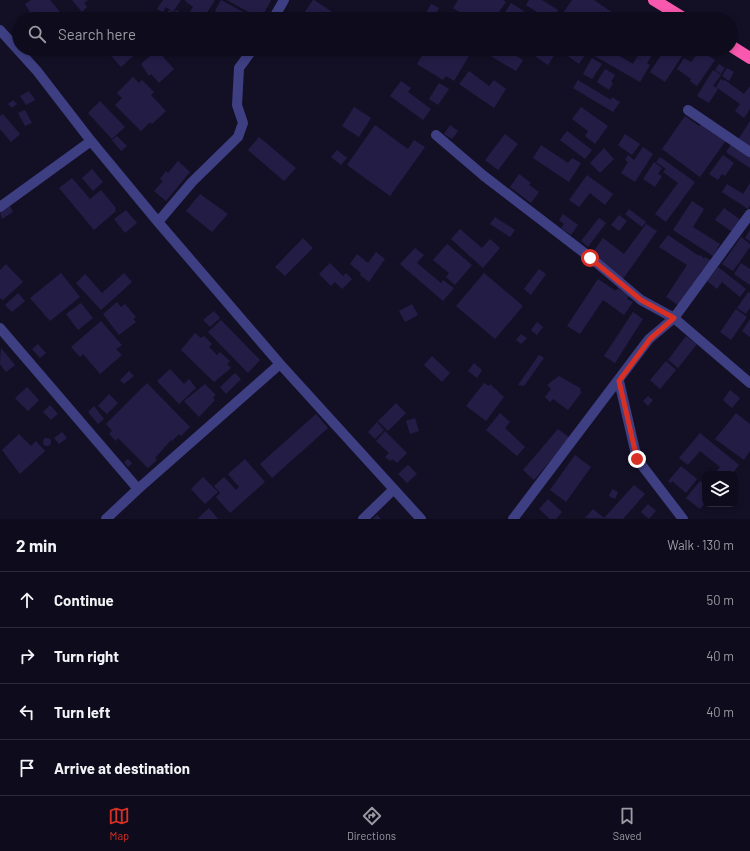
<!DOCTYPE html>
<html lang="en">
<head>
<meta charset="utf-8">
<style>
	:root { --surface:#0e0c1c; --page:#171525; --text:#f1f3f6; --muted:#9b9ba3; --line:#2e2c3b; --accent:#d93025 }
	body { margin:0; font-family:Barlow,sans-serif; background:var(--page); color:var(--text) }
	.controls { position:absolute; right:12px; bottom:12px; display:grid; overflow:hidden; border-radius:8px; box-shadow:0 2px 6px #0003 }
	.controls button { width:36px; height:36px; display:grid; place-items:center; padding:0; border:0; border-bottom:1px solid var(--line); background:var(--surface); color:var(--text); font:20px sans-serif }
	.stop { position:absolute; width:12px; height:12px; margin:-9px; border:3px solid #d93025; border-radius:50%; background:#fff }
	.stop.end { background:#d93025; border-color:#fff; box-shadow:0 1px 4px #0008 }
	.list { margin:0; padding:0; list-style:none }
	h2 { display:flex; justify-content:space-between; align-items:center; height:52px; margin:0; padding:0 16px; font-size:17px }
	h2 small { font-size:13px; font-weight:400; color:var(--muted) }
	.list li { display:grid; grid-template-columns:26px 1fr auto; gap:12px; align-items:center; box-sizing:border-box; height:56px; padding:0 16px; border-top:1px solid var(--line) }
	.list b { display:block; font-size:15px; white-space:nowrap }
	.list em { font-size:13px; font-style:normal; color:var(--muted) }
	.icon { flex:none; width:22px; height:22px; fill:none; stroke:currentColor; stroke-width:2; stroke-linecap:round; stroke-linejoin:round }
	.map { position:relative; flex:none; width:750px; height:519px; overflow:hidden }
	.search { position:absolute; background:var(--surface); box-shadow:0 2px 6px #0003; left:12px; right:12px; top:12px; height:44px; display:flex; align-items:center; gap:10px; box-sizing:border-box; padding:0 14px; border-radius:22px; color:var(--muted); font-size:15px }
	.sheet { height:276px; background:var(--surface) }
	nav { display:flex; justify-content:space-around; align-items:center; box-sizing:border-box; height:56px; border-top:1px solid var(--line); background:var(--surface); font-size:11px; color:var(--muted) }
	nav a { display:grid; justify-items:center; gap:2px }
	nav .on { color:var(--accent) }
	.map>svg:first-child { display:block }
</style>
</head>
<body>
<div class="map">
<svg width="750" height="519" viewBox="0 0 750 519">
	<rect width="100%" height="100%" fill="#131026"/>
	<path fill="#231d46" d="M31,0H50L66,19H30L27,14L30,12L25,4Z
		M72,0H88L84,3L87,7L82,12Z
		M163,0H181L173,12L166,7L163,12L157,9Z
		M186,0H215L203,19H185L193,7L185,1Z
		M221,0L245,13L242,17L245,19H228L215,11Z
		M227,0H271L261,19Z
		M313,0H314L343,19H300Z
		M458,0H503L506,2L494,19H470L453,8Z
		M529,0H542L558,10L553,19H548L526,5Z
		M572,0H594L613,13L609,19H573L563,13Z
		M511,3L536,19H501Z
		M431,4L439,8L437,11L443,15L440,19H430L424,16Z
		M169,10L174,13L176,10L184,15L182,19H172L166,15Z
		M448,14L457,19H445Z
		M105,49H141L121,67Z
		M177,49H187L184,54Z
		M426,49H473L454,81L446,76L443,80L417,64Z
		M483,49H505L523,60L516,71L482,51Z
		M542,49H583L587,52L579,64L558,49L548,65L536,57Z
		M597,49H611L610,50L633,64L637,57L643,60L625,49H641L652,55L647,63L650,65L640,82L593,55Z
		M645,49H657L654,54Z
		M665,49H671L682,56L665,82L650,72Z
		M157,50L174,69L159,83L151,74L149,76L141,64Z
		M700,50L715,60L697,86L690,81L691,79L677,69L684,58L691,62Z
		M592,58L602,64L592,79L583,74Z
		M719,64L725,68L721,74L715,70Z
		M727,68L734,72L729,81L722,76Z
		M605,69L615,75L611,82L613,83L609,90L597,82Z
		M713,70L721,75L713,86L718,89L709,103L697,96Z
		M469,71L489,86L494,80L506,89L494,108L459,84Z
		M133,77L139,83L142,80L154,92L151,95L166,111L152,124L150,122L141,131L115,105L122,98L117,93Z
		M721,79L724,81L725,80L744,94L750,86V109L744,118L735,111L740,104L716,87Z
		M578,80L611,100L612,97L620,102L613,112L573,88Z
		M401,81L411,88L408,92L431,109L423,120L390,96Z
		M439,83L449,89L438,105L429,99Z
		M29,91L35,100L26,105L20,96Z
		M13,100L17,104L12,108L8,104Z
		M100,101L125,127L112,139L88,113Z
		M354,107L371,118L359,137L342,126Z
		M581,107L608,126L595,144L585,136L588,131L572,119Z
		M25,110L32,123L25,126L18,113Z
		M3,114L20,134L11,142L0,129V116Z
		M685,116L699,126L702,122L727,139L700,177L662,149Z
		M750,121V147L738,140Z
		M375,125L408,149L414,140L425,147L390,196L347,165Z
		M450,125L458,131L452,139L444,134Z
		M567,131L592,150L585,159L560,140Z
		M505,134L518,144L498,170L485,160Z
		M625,134L640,144L632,155L618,145Z
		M117,136L127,146L121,151L112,140Z
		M259,137L296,168L284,181L248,150Z
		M733,141L750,156V168L726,152Z
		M541,145L568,163L572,158L581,163L569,182L533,158Z
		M643,147L653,154L635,182L621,173L628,162L625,160L628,155L634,160Z
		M604,148L614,159L600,173L590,163Z
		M337,150L347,158L341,165L331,157Z
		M723,155L734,163L725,176L722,174L718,180L709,174Z
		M660,157L695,182L666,222L655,214L678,183L663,172L666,169L656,162Z
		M178,161L190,172L166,201L154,191L163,181L160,179L166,171L168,173Z
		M654,162L662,168L658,174L662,176L655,187L643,179Z
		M92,169L103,182L93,191L82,178Z
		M519,174L531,183L529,185L539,192L531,203L510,187Z
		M587,175L613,194L605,205L590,193L579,207L569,200Z
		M72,178L90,199L101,190L116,208L115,209L116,211L94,230L59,188Z
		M750,183V205L748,209L722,192L727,184L743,194Z
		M200,194L228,214L212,232L186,211Z
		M692,201L704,209L693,227L720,244L713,256L673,230Z
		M10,206L13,212L2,219L0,212Z
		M724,208L742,221L734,233L715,220Z
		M629,209L646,222L642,227L625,214Z
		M126,210L137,223L125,233L114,219Z
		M563,214L578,225L571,235L561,228L564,224L559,220Z
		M619,215L627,221L619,231L611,225Z
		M495,217L515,230L510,237L490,224Z
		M599,218L606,223L588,247L581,241Z
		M646,224L657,231L623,279L591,255L603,238L624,254Z
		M460,229L482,248L490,239L500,248L483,268L451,239Z
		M750,230V241L745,238Z
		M668,235L699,256L701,255L704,259L705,257L712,261L705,271L702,270L694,285L692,284L691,286L693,287L684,300L682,299L678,305L666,297L687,265L659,247Z
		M741,237L750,244V247L733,271L722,264Z
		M303,238L313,248L285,276L275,267Z
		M447,244L472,265L455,285L446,277L449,273L433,260Z
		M415,248L424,255L417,263L441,283L443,280L454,288L443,301L400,264Z
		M376,252L385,259L369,282L360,275L361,273L350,264L357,254L368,263Z
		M330,263L343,276L346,273L352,279L342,289L335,282L331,286L319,274Z
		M741,263L750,269V285L734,274Z
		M6,264L23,282L3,300L0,298V270Z
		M718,267L746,289L740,297L722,282L717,289L707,281Z
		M539,269L546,274L531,295L524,289Z
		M61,273L80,297L50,321L30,298Z
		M124,273L132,282L101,310L76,283L85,274L102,293Z
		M484,273L523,306L495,339L456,306Z
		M598,279L616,291L618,288L629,296L627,299L633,302L624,315L603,300L580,334L567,326Z
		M748,292L750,293V308L746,314L737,308Z
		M18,293L25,301L12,312L5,305Z
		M117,302L121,307L125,304L136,317L133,319L136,322L119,335L103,314Z
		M81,303L93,318L78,330L66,314Z
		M412,304L418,315L405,322L399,311Z
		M736,309L747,317L731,340L720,332Z
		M214,311L220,318L210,327L203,320Z
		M633,312L643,319L615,363L604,356Z
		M750,319V337L742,331Z
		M221,320L260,360L248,373L208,332Z
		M101,321L122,345L116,349L122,355L100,374L83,354L80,357L71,347Z
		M537,322L543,327L537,335L531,330Z
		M195,333L201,338L204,336L212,344L209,347L217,355L220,352L230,361L227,364L231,368L214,382L181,350Z
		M521,334L527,338L521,344L516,340Z
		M686,336L697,344L678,368L668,360Z
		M38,344L46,353L40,358L32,349Z
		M1,348L15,365L6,372L0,364Z
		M539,355L544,358L524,386L518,385Z
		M432,356L450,373L442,382L424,365Z
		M666,361L676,370L660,389L650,380Z
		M474,363L482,370L477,378L468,371Z
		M170,369L184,384L189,379L196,388L179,404L157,381Z
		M129,371L134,376L124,384L120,380Z
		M235,373L241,379L226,394L220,387Z
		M559,376L580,388L581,393L568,410L553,399L550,402L545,397L551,389L547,385Z
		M147,383L190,427L181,436L179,434L172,441L171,440L155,458L157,460L148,468L118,438L116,441L109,434L112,431L106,424Z
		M484,383L489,386L490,384L504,397L486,421L466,406Z
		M205,384L216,395L213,397L215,400L199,417L184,401Z
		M27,387L39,400L28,411L15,398Z
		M730,390L740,398L732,408L723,400Z
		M109,394L118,403L107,414L98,406Z
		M648,396L653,400L648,406L643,401Z
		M396,403L406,413L388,431L378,421Z
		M50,405L58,414L51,420L43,412Z
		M94,406L104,419L98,424L88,412Z
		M500,413L510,422L505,428L525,447L517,456L486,430Z
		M736,413L750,424V451L744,460L715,439Z
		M316,414L328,428L272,478L260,464Z
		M415,418L419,431L410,434L406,421Z
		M377,422L384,430L375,439L368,432Z
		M558,429L570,438L534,480L523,470Z
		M385,431L407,453L397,463L392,459L390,461L385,457L389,453L376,441Z
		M62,432L67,438L59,444L54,438Z
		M700,433L739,465L732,474H714L720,467L700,451L688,465L679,458Z
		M19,434L31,446L36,441L45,451L20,474L2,450Z
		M43 442a4 4 0 1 1 8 0a4 4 0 1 1-8 0Z
		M575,455L591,467L566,502L550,490Z
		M128,459L132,463L128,467L124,462Z
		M245,459L265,482L230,513L216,497L220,493L214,486L224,477L236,490L239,487L228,474Z
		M408,465L417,474L407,483L398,474Z
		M681,466L697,479L686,493L672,481L671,483L668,481Z
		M203,477L218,492L205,504L191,489Z
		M700,481L705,485V503L700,509L686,498Z
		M634,485L645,494L623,519L585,518L593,509L604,518Z
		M612,489L618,492L615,499L609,496Z
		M548,499L562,512L556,519H550L539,509Z
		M648,504L656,511L649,519L641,512Z
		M209,508L218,519H197Z
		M377,515L381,519H373Z"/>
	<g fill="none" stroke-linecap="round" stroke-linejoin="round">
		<path stroke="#3e3f83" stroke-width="10" d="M273,19L284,0
			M0,30L37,71L91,141L158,222L280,364L421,519
			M688,110L750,152
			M436,135L484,176L591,258L641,300L674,318L750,383
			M0,207L91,141
			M158,222L192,182L238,137L243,123L237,105L239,68L253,49
			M0,328L138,489L280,364
			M619,381L637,459L683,519
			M106,519L138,489
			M363,519L394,489
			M513,519L649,339L674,318L750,214"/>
		<path stroke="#f858ae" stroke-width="12" d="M654,0L685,19
			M731,46L750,58"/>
	</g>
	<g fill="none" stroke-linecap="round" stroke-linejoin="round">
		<path stroke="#d93025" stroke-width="5" d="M590,258L641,300L674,318L650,339L619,381L637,459"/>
	</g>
</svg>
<div class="controls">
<button><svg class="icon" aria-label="layers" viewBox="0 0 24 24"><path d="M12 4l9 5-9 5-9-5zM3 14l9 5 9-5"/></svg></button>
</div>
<div class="stop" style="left:590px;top:258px"></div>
<div class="stop end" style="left:637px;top:459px"></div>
<div class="search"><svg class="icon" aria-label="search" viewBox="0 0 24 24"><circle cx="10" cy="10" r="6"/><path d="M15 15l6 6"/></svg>Search here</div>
</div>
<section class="sheet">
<h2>2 min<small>Walk · 130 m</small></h2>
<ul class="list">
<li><svg class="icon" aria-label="ahead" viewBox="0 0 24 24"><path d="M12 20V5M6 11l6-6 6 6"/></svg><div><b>Continue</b></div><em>50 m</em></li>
<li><svg class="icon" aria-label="right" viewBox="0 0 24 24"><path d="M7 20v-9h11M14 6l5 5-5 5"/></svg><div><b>Turn right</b></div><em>40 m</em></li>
<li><svg class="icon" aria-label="left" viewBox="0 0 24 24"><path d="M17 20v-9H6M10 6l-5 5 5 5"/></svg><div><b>Turn left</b></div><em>40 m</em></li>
<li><svg class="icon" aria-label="arrive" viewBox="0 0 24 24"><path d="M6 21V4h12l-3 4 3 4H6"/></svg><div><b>Arrive at destination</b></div></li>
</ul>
</section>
<nav>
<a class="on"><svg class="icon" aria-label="map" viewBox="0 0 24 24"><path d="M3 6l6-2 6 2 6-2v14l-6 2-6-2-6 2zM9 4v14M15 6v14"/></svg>Map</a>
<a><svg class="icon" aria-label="directions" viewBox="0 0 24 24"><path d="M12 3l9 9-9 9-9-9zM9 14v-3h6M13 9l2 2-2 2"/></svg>Directions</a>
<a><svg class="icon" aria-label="saved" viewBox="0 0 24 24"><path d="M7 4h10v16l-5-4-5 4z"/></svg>Saved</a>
</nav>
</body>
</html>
